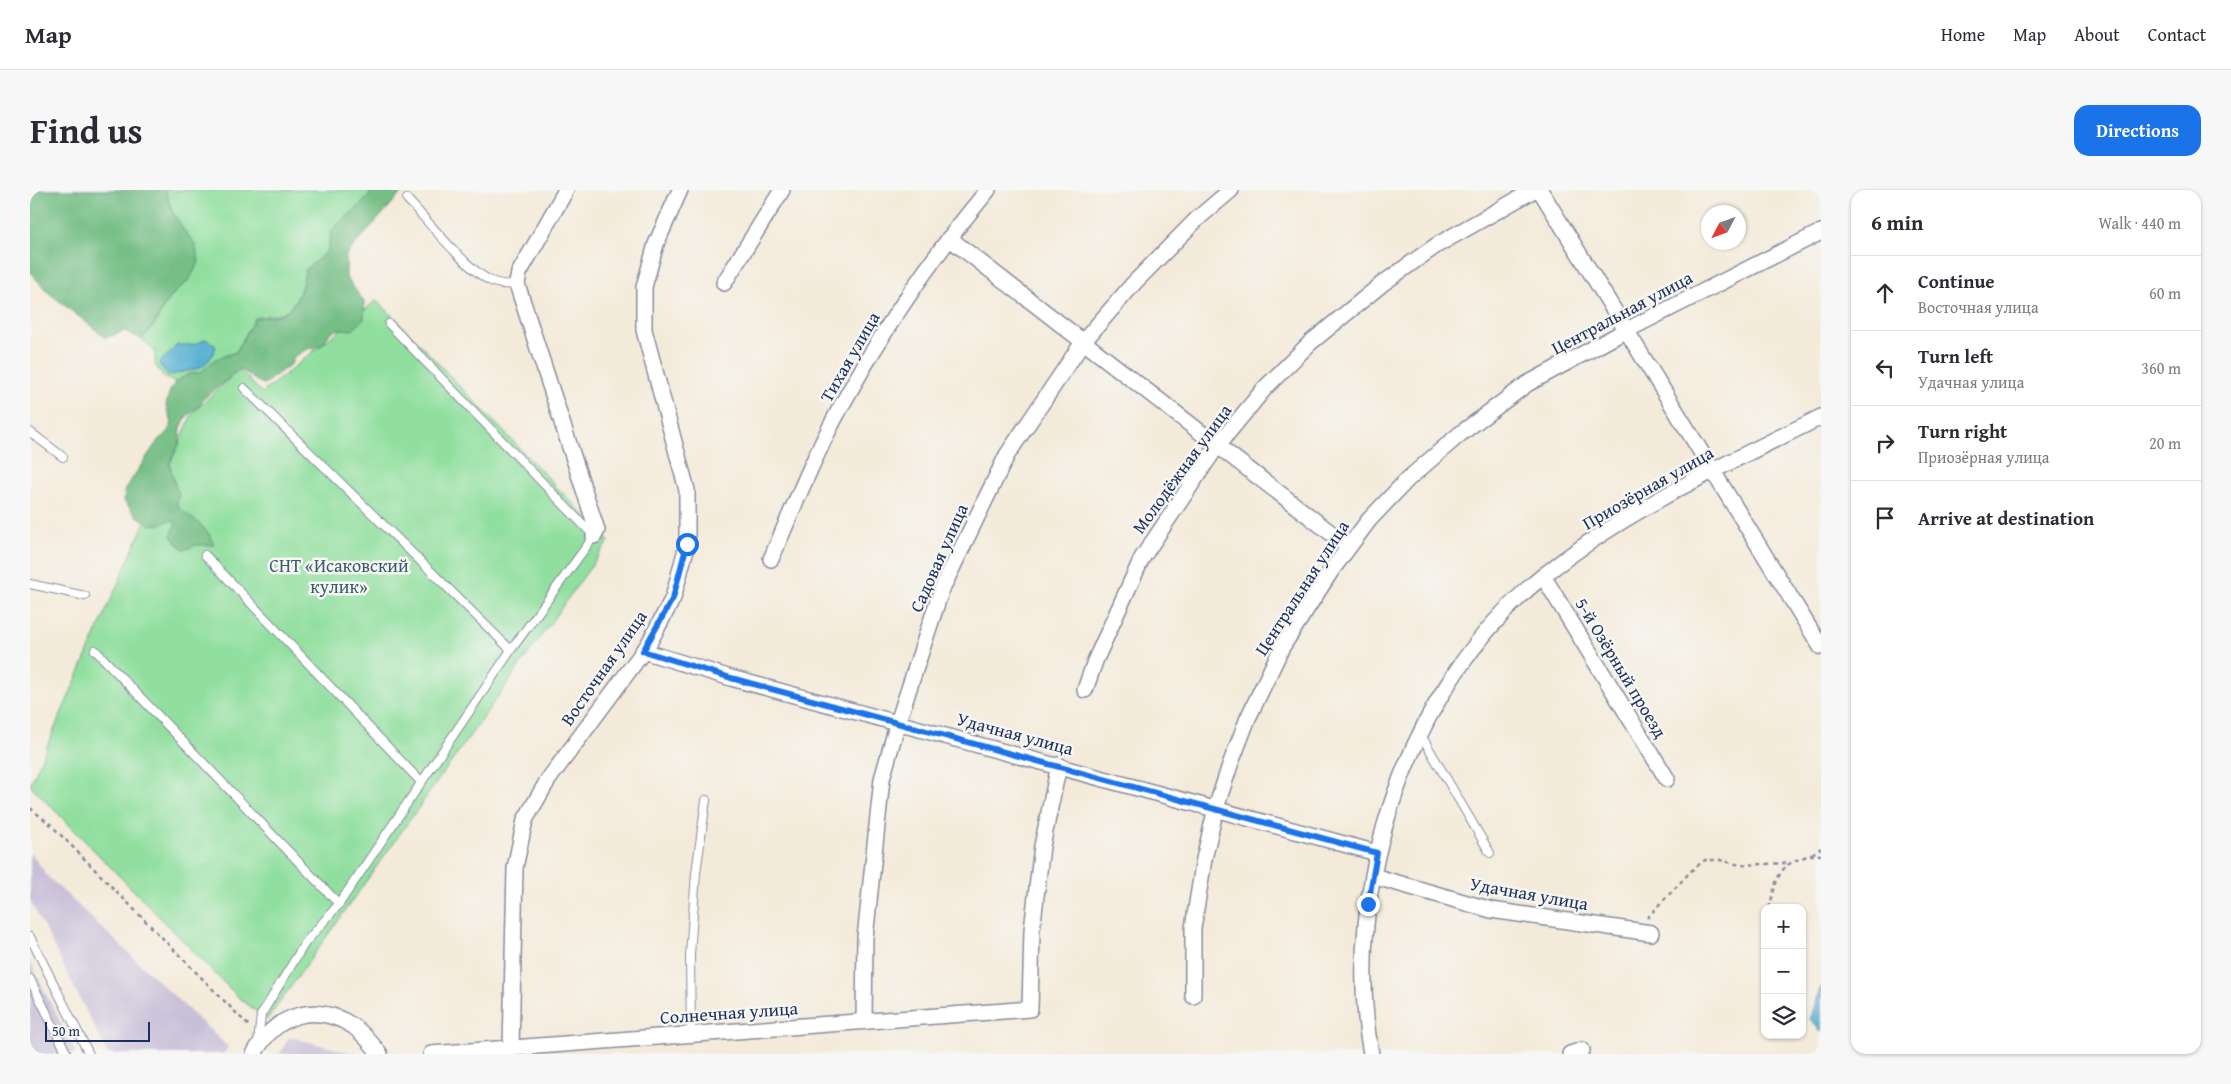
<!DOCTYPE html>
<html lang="en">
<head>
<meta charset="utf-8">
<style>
	:root { --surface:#fff; --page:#f7f7f7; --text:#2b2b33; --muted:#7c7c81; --line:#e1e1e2; --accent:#1a73e8 }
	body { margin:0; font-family:"Gentium Book Plus",serif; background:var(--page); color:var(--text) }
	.controls { position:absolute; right:15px; bottom:15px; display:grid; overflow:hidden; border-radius:10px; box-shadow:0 1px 4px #0004 }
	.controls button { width:45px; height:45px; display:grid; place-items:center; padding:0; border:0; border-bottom:1px solid var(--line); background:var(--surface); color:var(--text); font:25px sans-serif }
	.compass { position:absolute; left:1671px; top:15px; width:45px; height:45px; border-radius:50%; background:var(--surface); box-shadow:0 1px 4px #0004; rotate:229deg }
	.scale { position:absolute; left:15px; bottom:12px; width:105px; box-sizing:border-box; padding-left:5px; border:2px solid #1b2f5e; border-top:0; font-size:14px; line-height:18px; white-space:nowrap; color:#1b2f5e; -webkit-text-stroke:4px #f6f6f2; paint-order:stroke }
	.stop { position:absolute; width:15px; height:15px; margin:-11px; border:4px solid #1a73e8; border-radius:50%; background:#fff }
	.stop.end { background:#1a73e8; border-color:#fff; box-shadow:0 1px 5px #0008 }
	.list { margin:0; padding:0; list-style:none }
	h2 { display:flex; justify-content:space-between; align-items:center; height:65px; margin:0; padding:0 20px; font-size:21px }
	h2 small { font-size:16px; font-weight:400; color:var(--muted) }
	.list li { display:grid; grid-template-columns:32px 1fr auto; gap:15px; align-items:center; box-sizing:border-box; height:75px; padding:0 20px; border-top:1px solid var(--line) }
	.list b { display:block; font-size:19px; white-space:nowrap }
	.list p { margin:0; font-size:16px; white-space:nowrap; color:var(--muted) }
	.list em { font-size:16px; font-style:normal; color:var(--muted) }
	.icon { flex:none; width:28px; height:28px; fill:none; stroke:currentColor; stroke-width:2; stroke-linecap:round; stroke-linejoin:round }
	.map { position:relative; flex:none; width:1791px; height:864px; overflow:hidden; border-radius:15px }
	header { display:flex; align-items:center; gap:30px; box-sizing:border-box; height:70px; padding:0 25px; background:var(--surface); border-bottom:1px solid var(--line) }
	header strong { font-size:24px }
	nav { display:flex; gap:28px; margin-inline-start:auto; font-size:18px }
	.intro { display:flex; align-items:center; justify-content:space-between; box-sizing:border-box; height:120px; padding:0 30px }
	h1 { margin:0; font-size:35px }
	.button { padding:12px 22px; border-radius:15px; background:var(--accent); color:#fff; font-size:18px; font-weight:700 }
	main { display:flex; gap:30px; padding:0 30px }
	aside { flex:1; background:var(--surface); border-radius:15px; box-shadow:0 1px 4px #0004 }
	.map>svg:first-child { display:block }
</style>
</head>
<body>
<header>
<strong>Map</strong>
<nav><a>Home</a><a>Map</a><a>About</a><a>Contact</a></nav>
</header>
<div class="intro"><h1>Find us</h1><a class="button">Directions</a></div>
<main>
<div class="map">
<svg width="1791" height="864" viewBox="0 0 1791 864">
	<rect width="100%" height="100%" fill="#f6f6f2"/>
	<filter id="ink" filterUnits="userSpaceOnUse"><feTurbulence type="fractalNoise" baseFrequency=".02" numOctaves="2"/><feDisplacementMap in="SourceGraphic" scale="10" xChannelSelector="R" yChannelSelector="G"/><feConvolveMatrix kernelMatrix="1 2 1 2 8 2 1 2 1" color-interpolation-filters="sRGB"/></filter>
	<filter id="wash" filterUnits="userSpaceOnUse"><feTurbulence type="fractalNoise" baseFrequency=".0096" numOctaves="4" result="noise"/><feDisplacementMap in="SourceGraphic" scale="20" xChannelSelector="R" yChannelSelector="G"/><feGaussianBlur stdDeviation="1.12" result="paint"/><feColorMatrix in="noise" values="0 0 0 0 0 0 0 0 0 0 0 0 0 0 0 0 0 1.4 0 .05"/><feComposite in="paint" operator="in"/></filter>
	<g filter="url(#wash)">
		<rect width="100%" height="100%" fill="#f4ead9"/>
		<path fill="#c8bfd8" d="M0,663L13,679L15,684L198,857L193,864H78L0,710Z
			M0,772L46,864H0Z
			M259,847L322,863L323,864H250Z"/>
		<path fill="#90df9e" stroke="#56877e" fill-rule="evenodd" d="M135,0H342C338,12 315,27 305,37C298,43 301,56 296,62C290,69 281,74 275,80C273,101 262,128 237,125L213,151L206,162L186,169L171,182L159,184L145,192L135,188L125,175V162L112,149L125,134L133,118L144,103L159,90L165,54L153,39L143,23ZM176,149L186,157C176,184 162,178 139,186L129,174L147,155H163Z
			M347,110L579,351L237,830L208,807L0,595L162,224L209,179L232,203Z"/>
		<path fill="#74be85" stroke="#487672" d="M0,0H135L143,23L153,39L165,54L169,72L159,90L144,103L133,118L125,134L112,149L94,141L76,148L18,102L0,82Z
			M342,0H374L316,65V87L334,112V129L323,140L308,139L301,142L292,155L275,160L263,168L262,173L234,194C224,191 219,184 210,179L173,209L169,216L156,227L151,238L149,255L139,273C143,283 143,293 149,303L147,315C160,330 178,334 184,355H166L154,360L141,347L146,332L140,330L132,334L121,335L107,326L94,311L95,299L129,249L137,243L142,233L136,216L139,203L145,192L159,184L171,182L186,169L206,162L225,128C233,126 242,127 249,125C266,119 273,97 275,80C281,74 290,69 296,62C301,56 298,43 305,37C315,27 338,12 342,0Z"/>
		<path fill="#53afd1" stroke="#376f98" d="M176,149L186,156C176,184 163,177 139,186L129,173L147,155H163Z
			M1791,797V842L1780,829Z"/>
	</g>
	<g filter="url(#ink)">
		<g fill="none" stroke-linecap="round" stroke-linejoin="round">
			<g stroke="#888c9c" stroke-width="10">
				<path id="service" d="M377,9C397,30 437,80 461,91C470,95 478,95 487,94
					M214,198L481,460
					M0,242L33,267
					M175,365L391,592
					M0,394L55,406
					M65,460L309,714
					M1391,545L1460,663
					M0,747L59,864
					M0,789L37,864
					M661,844L660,765L666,683L676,610
					M228,852L231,825L275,753L309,714L481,460L564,346L359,134"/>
			</g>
			<g stroke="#888c9c" stroke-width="18">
				<path id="minor" d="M536,0L489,83L487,94L567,340L564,346
					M1510,0L1791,457
					M919,48L1319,357
					M694,93L752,0
					M741,369C765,314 788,256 818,204C858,132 905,63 958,0
					M1513,386L1637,589
					M613,461L701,488L1347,663
					M1055,500L1065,471L1112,368L1187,256L1235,198L1280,153L1352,94L1407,55L1504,0
					M1343,686L1461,720L1621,743
					M1163,806V738L1174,669L1186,618L1200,575L1218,528L1252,457L1301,381L1339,330L1378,289L1430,244L1497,194L1597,140L1791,42
					M834,831L835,748L852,589L868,532L911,401L977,265L1053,152L1104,93L1167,29L1201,0
					M481,858L485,678L495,630L518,590L618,455L643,408L657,355V300L614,140V97L626,54L650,0
					M224,864C245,825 284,811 323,836C333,843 342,854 350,864
					M401,864L1000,819L1002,740L1012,656L1029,575
					M1341,864C1310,697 1380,493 1513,386C1597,319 1696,274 1791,227
					M1540,864L1552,860"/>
			</g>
			<path stroke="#888c9c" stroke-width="2.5" stroke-dasharray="4 4" stroke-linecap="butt" d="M0,618L20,634L219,836
				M1782,664L1791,658
				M1739,718C1747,693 1745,677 1772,668C1779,665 1783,664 1791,665
				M1617,728L1662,680L1675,670H1690L1710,675L1758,673"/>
			<use href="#service" stroke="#fff" stroke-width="8"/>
			<use href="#minor" stroke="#fff" stroke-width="15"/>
		</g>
	</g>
	<g fill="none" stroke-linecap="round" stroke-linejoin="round" filter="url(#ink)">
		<path stroke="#1a73e8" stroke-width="6" d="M657,354L643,408L613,461L701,488L1347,663L1338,714"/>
	</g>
	<g text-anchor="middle" stroke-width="5" stroke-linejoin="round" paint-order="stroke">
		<g font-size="18" fill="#1b2f5e" stroke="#f6f6f2">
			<text transform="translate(1592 123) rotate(-28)" y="6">Центральная улица</text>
			<text transform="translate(820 167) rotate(-60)" y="6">Тихая улица</text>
			<text transform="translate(1152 279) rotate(-54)" y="6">Молодёжная улица</text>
			<text transform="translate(1618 298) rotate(-30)" y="6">Приозёрная улица</text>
			<text transform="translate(909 368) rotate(-66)" y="6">Садовая улица</text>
			<text transform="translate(1272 398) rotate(-57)" y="6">Центральная улица</text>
			<text transform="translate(574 478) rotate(-55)" y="6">Восточная улица</text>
			<text transform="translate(1591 478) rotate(59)" y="6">5-й Озёрный проезд</text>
			<text transform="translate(985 544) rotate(15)" y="6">Удачная улица</text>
			<text transform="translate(1499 704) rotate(10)" y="6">Удачная улица</text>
			<text transform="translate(699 823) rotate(-4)" y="6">Солнечная улица</text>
		</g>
		<g font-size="18" fill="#385b6e" stroke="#f6f6f2">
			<text x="309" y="382">СНТ «Исаковский<tspan x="309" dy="21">кулик»</tspan></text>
		</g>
	</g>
</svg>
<div class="controls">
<button>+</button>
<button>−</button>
<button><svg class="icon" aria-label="layers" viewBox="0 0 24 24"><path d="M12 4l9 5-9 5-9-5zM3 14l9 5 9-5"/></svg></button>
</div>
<svg class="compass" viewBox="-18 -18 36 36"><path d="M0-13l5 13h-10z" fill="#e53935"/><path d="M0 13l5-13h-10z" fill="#7c7c81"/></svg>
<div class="scale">50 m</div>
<div class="stop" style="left:657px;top:354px"></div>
<div class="stop end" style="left:1338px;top:714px"></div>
</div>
<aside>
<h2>6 min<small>Walk · 440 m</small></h2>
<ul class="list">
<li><svg class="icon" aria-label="ahead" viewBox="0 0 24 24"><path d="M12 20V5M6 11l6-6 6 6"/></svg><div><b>Continue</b><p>Восточная улица</p></div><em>60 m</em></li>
<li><svg class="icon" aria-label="left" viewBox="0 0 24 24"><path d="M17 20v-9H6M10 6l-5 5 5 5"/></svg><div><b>Turn left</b><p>Удачная улица</p></div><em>360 m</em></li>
<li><svg class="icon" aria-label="right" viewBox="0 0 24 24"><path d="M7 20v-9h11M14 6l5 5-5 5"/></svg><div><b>Turn right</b><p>Приозёрная улица</p></div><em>20 m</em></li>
<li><svg class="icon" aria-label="arrive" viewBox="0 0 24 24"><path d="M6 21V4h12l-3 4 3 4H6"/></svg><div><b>Arrive at destination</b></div></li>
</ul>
</aside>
</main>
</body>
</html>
